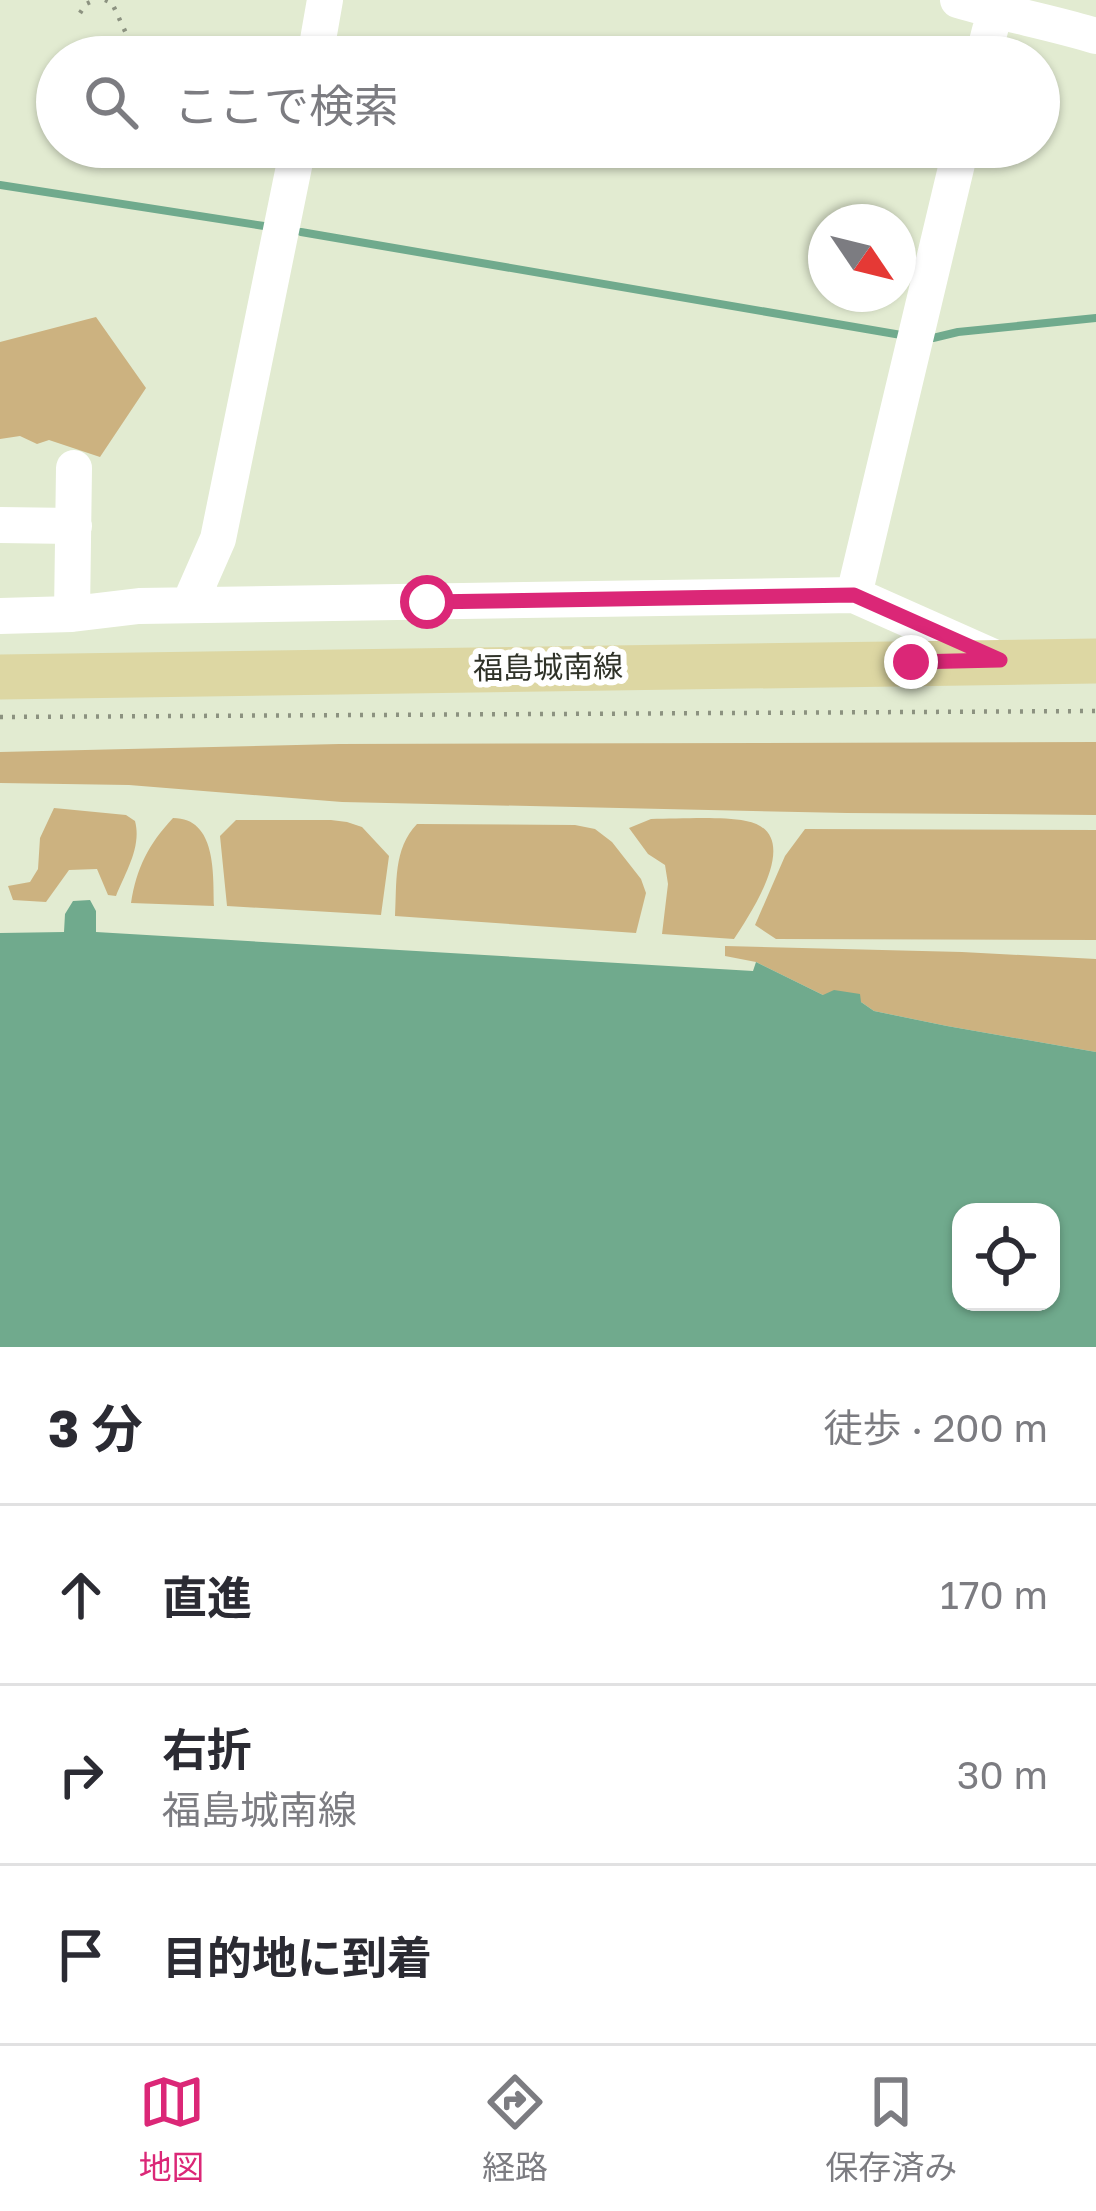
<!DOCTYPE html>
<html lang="ja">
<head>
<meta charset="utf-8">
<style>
	:root { --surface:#fff; --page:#f2f2f3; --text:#2b2b33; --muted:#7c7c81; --line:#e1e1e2; --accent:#db2777 }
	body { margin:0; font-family:"Golos Text","Noto Sans JP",sans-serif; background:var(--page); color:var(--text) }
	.controls { position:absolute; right:36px; bottom:36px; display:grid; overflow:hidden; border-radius:24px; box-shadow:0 3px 9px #0004 }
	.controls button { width:108px; height:108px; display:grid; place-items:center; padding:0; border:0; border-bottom:3px solid var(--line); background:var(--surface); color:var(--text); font:60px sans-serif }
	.compass { position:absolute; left:808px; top:204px; width:108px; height:108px; border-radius:50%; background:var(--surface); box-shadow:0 3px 9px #0004; rotate:125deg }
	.stop { position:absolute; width:36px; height:36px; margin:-27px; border:9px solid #db2777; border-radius:50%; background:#fff }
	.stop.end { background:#db2777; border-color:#fff; box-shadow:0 3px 12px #0008 }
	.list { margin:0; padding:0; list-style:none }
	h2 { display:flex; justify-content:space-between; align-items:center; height:156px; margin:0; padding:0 48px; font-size:51px }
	h2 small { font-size:39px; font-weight:400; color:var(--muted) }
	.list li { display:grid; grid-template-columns:78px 1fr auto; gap:36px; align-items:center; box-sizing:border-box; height:180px; padding:0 48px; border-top:3px solid var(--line) }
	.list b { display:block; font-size:45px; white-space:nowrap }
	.list p { margin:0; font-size:39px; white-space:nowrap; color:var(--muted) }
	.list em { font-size:39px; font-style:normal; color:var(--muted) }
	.icon { flex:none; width:66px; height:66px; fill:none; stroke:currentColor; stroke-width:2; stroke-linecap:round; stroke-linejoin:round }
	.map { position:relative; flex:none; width:1096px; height:1347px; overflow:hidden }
	.search { position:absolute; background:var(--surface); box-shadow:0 3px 9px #0004; left:36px; right:36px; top:36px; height:132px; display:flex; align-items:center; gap:30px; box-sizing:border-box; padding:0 42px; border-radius:66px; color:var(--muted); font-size:45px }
	.sheet { height:696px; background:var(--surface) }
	nav { display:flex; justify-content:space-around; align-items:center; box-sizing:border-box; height:168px; border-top:3px solid var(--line); background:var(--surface); font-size:33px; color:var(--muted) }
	nav a { display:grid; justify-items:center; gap:6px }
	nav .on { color:var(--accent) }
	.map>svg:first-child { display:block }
</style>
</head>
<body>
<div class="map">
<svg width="1096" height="1347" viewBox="0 0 1096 1347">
	<rect width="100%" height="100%" fill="#e2ebd1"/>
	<path fill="#ccb280" d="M96,317L146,388L100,457L49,440L37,444L20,436L0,439V342Z
		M1096,742V815L847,813L342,802L129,785L0,783V752L339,744Z
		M54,808L126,815L135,821C142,847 125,873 116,896L108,895L97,869L69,870L46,902L13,900L8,886L30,882L38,869L40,838Z
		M173,818C217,818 213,875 214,906L131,903C137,867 148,845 173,818Z
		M651,819C679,819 719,816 746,821C806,832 751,913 734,939L662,934L668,884L665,865L648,854L629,828Z
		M236,820H331L347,822L362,827L389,856L381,915L227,906L220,836Z
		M417,824L575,825L595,829L612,842L641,879L646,893L636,933L395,916C397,883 393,849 417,824Z
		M805,829L1096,830V940L776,939L755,925L785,856Z
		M725,946L962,952L1096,959V1052L947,1026L874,1011L861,1002L823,995L756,962L725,956Z"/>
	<path fill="#70aa8d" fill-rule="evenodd" d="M90,900L96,911V932L753,971L756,962L823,995L834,990L860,994L861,1002L874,1011L947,1026L1096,1052V1347H0V933L64,932L65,914L73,901ZM961,1212H1051V1302H961Z"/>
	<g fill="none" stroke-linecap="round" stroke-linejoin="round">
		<path stroke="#70aa8d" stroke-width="8" d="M0,185L264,226
			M301,232L907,336
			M933,338L958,332L1096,318"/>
		<path stroke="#8c9280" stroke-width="4.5" stroke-dasharray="3 9" stroke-linecap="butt" d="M105,0L112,3L137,57
			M80,13L86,4L95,0
			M0,717L1096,711"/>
		<path stroke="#fff" stroke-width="36" d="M958,0C1004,14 1050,22 1096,36
			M315,57L325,0
			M983,57L995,11L1001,0
			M0,525L74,526
			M854,595L961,147
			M189,605L218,539L298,147
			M72,614L74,468
			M0,616L72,614L139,606L854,595L1000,660"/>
		<path stroke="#ddd7a3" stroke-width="45" d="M0,677L1096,661"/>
	</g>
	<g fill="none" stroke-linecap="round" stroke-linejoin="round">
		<path stroke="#db2777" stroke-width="15" d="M427,602L854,595L1000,660L911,662"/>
	</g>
	<g text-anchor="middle" stroke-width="12" stroke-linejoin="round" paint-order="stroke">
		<g font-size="30" fill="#2f3228" stroke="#fff">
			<text transform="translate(548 668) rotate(-1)" y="10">福島城南線</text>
		</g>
	</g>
</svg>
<div class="controls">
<button><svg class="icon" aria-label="locate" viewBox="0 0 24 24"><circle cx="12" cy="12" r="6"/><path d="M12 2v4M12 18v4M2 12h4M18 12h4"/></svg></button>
</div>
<svg class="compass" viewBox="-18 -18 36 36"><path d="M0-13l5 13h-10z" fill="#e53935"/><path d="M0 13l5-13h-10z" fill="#7c7c81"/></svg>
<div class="stop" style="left:427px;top:602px"></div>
<div class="stop end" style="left:911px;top:662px"></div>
<div class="search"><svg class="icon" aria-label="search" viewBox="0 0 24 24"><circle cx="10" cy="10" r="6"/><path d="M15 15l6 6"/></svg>ここで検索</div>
</div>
<section class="sheet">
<h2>3 分<small>徒歩 · 200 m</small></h2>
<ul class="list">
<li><svg class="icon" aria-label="ahead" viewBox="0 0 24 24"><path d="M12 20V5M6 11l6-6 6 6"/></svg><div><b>直進</b></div><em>170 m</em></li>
<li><svg class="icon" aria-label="right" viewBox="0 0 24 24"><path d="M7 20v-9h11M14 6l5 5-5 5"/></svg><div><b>右折</b><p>福島城南線</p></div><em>30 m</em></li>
<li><svg class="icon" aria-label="arrive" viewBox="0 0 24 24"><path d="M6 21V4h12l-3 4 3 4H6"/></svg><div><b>目的地に到着</b></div></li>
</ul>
</section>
<nav>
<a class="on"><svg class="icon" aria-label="map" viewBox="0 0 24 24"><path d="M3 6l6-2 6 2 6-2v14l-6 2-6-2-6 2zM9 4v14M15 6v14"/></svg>地図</a>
<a><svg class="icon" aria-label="directions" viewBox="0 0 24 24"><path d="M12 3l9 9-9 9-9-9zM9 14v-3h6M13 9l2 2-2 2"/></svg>経路</a>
<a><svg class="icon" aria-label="saved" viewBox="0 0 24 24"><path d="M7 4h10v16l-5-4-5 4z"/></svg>保存済み</a>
</nav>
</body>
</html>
